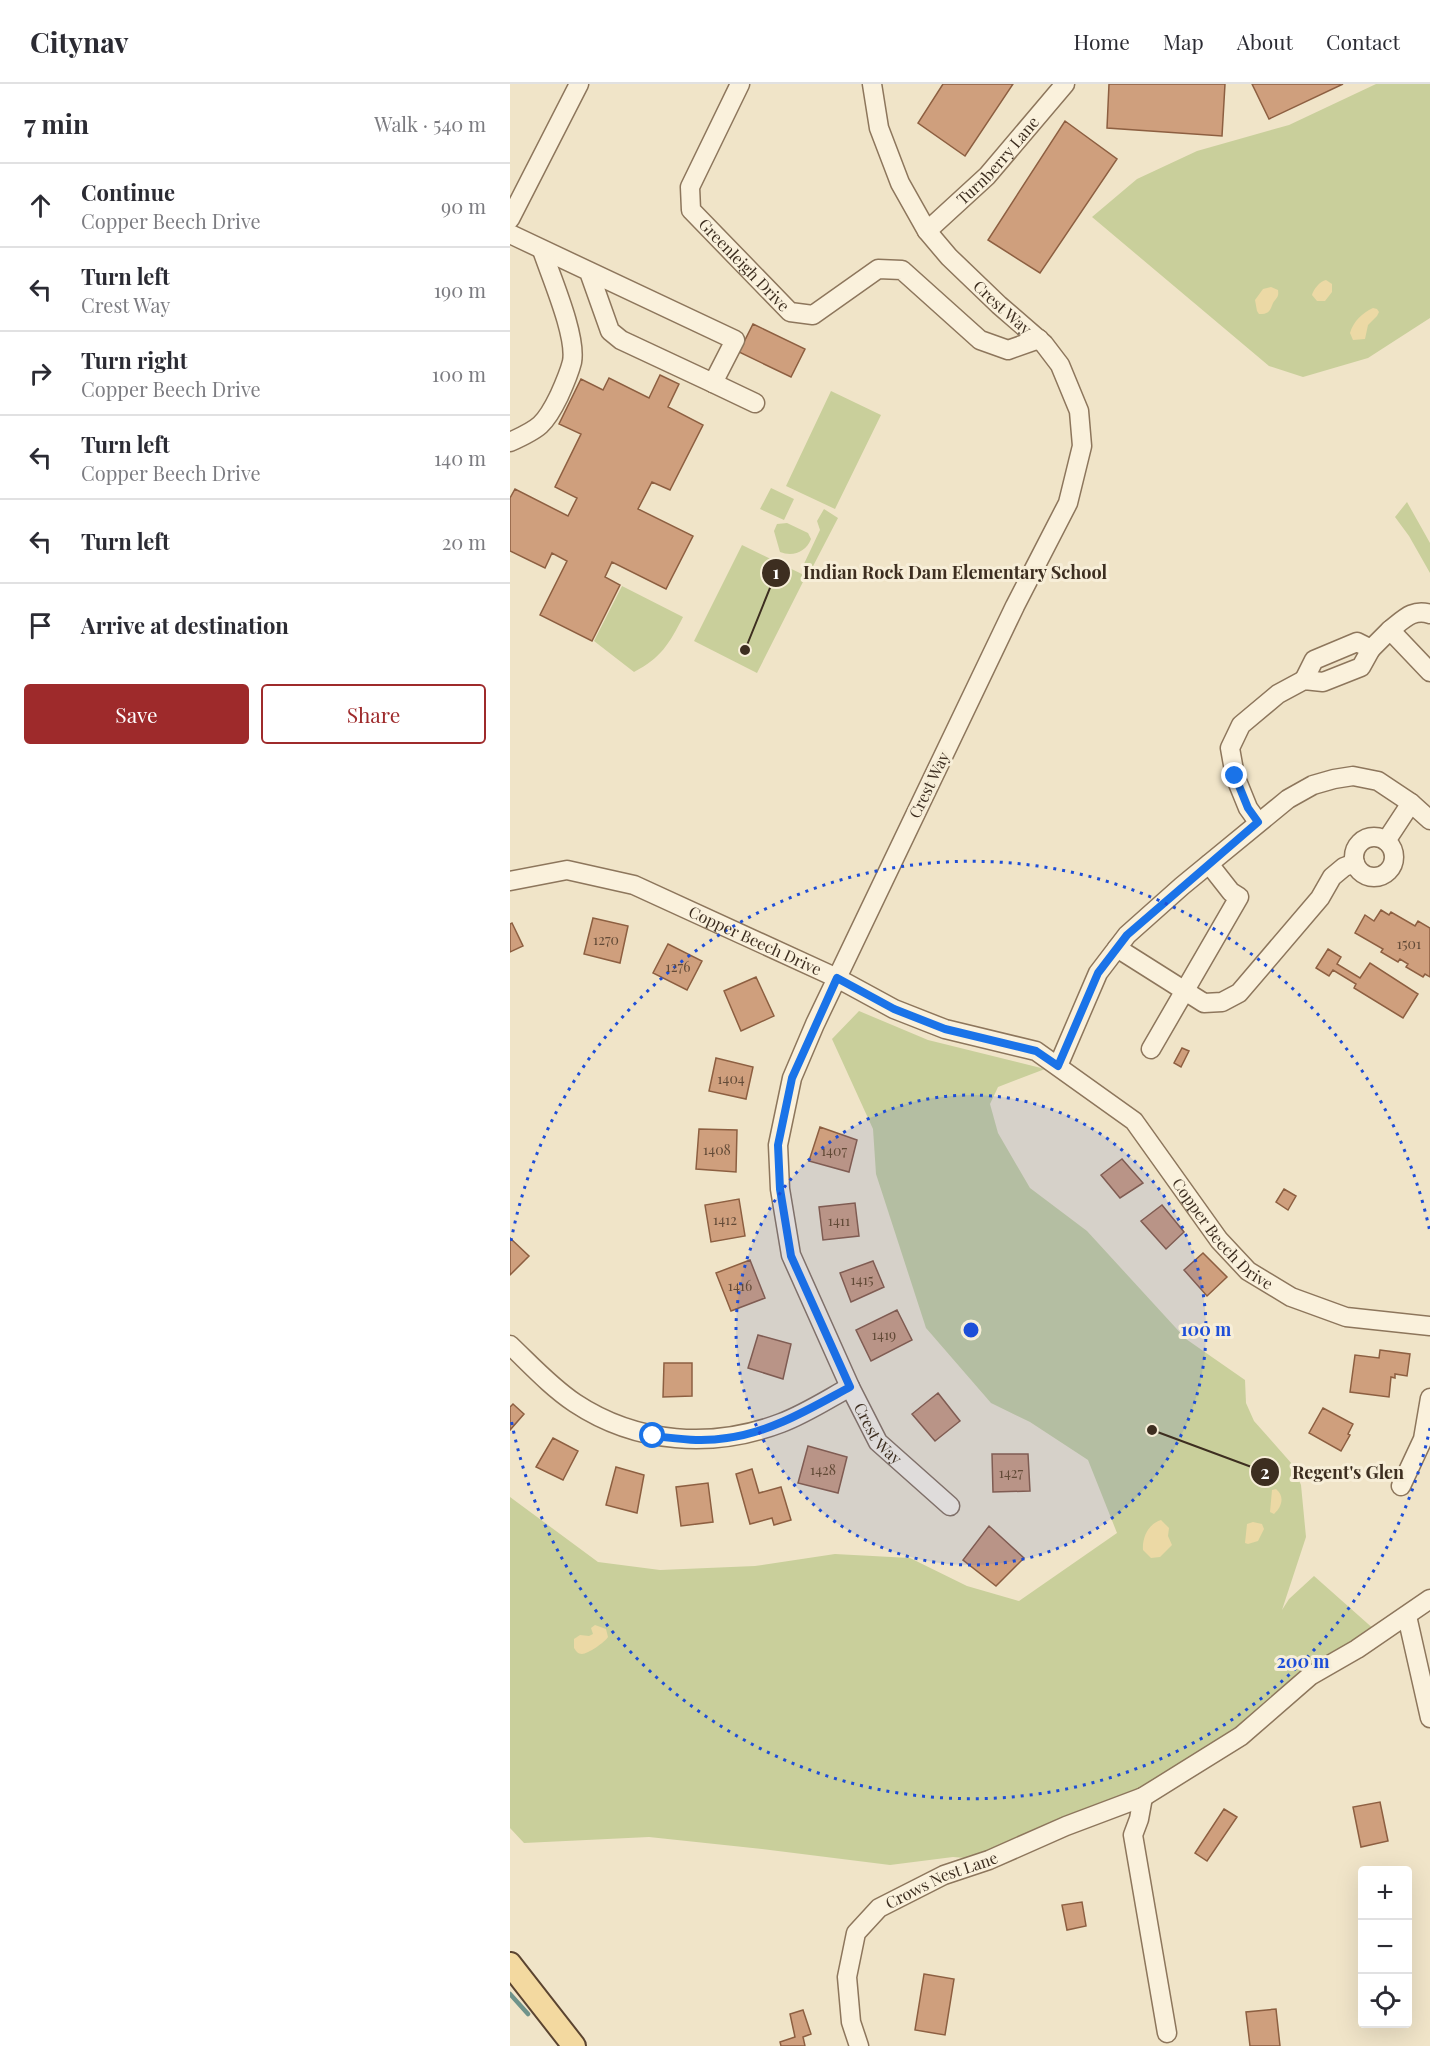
<!DOCTYPE html>
<html lang="en">
<head>
<meta charset="utf-8">
<style>
	:root { --surface:#fff; --page:#f7f7f7; --text:#2b2b33; --muted:#7c7c81; --line:#e1e1e2; --accent:#9e2a2b }
	body { margin:0; font-family:"Playfair Display",serif; background:var(--page); color:var(--text) }
	.controls { position:absolute; right:18px; bottom:18px; display:grid; overflow:hidden; border-radius:6px; box-shadow:0 6px 24px #0002 }
	.controls button { width:54px; height:54px; display:grid; place-items:center; padding:0; border:0; border-bottom:2px solid var(--line); background:var(--surface); color:var(--text); font:30px sans-serif }
	.stop { position:absolute; width:18px; height:18px; margin:-14px; border:4px solid #1a73e8; border-radius:50%; background:#fff }
	.stop.end { background:#1a73e8; border-color:#fff; box-shadow:0 2px 6px #0008 }
	.list { margin:0; padding:0; list-style:none }
	h2 { display:flex; justify-content:space-between; align-items:center; height:78px; margin:0; padding:0 24px; font-size:26px }
	h2 small { font-size:20px; font-weight:400; color:var(--muted) }
	.list li { display:grid; grid-template-columns:39px 1fr auto; gap:18px; align-items:center; box-sizing:border-box; height:84px; padding:0 24px; border-top:2px solid var(--line) }
	.list b { display:block; font-size:22px; white-space:nowrap }
	.list p { margin:0; font-size:20px; white-space:nowrap; color:var(--muted) }
	.list em { font-size:20px; font-style:normal; color:var(--muted) }
	.actions { display:flex; gap:12px; padding:18px 24px }
	.actions a { flex:1; padding:14px 0; border:2px solid var(--accent); border-radius:6px; text-align:center; font-size:21px; color:var(--accent) }
	.actions .main { background:var(--accent); color:#fff }
	.icon { flex:none; width:33px; height:33px; fill:none; stroke:currentColor; stroke-width:2; stroke-linecap:round; stroke-linejoin:round }
	.map { position:relative; flex:none; width:920px; height:1962px; overflow:hidden }
	header { display:flex; align-items:center; gap:36px; box-sizing:border-box; height:84px; padding:0 30px; background:var(--surface); border-bottom:2px solid var(--line) }
	header strong { font-size:28px }
	nav { display:flex; gap:33px; margin-inline-start:auto; font-size:21px }
	main { display:flex }
	aside { flex:1; background:var(--surface) }
	.map>svg:first-child { display:block }
</style>
</head>
<body>
<header>
<strong>Citynav</strong>
<nav><a>Home</a><a>Map</a><a>About</a><a>Contact</a></nav>
</header>
<main>
<aside>
<h2>7 min<small>Walk · 540 m</small></h2>
<ul class="list">
<li><svg class="icon" aria-label="ahead" viewBox="0 0 24 24"><path d="M12 20V5M6 11l6-6 6 6"/></svg><div><b>Continue</b><p>Copper Beech Drive</p></div><em>90 m</em></li>
<li><svg class="icon" aria-label="left" viewBox="0 0 24 24"><path d="M17 20v-9H6M10 6l-5 5 5 5"/></svg><div><b>Turn left</b><p>Crest Way</p></div><em>190 m</em></li>
<li><svg class="icon" aria-label="right" viewBox="0 0 24 24"><path d="M7 20v-9h11M14 6l5 5-5 5"/></svg><div><b>Turn right</b><p>Copper Beech Drive</p></div><em>100 m</em></li>
<li><svg class="icon" aria-label="left" viewBox="0 0 24 24"><path d="M17 20v-9H6M10 6l-5 5 5 5"/></svg><div><b>Turn left</b><p>Copper Beech Drive</p></div><em>140 m</em></li>
<li><svg class="icon" aria-label="left" viewBox="0 0 24 24"><path d="M17 20v-9H6M10 6l-5 5 5 5"/></svg><div><b>Turn left</b></div><em>20 m</em></li>
<li><svg class="icon" aria-label="arrive" viewBox="0 0 24 24"><path d="M6 21V4h12l-3 4 3 4H6"/></svg><div><b>Arrive at destination</b></div></li>
</ul>
<div class="actions"><a class="main">Save</a><a>Share</a></div>
</aside>
<div class="map">
<svg width="920" height="1962" viewBox="0 0 920 1962">
	<rect width="100%" height="100%" fill="#f0e4c8"/>
	<path fill="#c9cf9b" d="M866,0H920V234L858,274L793,293L759,282L582,133L627,95L687,67L779,41Z
		M321,307L371,331L325,425L276,402Z
		M261,404L284,415L274,436L250,425Z
		M897,418L920,459V489L899,452L885,433Z
		M314,425L328,434L300,488L292,484L310,446L307,437Z
		M277,439L298,449L301,455C296,468 283,473 270,468L264,447L267,440Z
		M232,461L296,492L247,589L184,557Z
		M112,502L173,533C159,560 151,574 124,588L84,557Z
		M349,927L418,956L535,985L488,1003L480,1020L488,1049L520,1104L577,1147L676,1255L735,1296L736,1319L744,1337L782,1380L791,1401L796,1453L772,1526L779,1515L804,1492L866,1547L714,1662L556,1742L479,1776L443,1773L380,1781L252,1765L139,1753L14,1759L0,1744V1413L88,1478L150,1486L245,1482L325,1470L400,1474L457,1502L509,1517L607,1449L578,1376L520,1338L481,1319L416,1244L366,1090L363,1045L322,955Z"/>
	<path fill="#ecd9a5" d="M816,196L822,200V208L815,217H807L802,211C803,206 810,197 816,196Z
		M761,203L768,206C769,213 767,213 763,219C760,227 759,230 749,230L747,227L745,216L753,205Z
		M863,224L867,225L869,228L867,232L858,241L855,255L843,256L840,249C843,238 852,229 863,224Z
		M766,1405C775,1412 772,1423 764,1430L760,1428L762,1406Z
		M651,1436L659,1444L658,1452L662,1461L650,1473L641,1474L633,1466C632,1454 638,1440 651,1436Z
		M743,1438L752,1440L754,1445L748,1457L738,1460L735,1459L737,1440Z
		M85,1541L96,1545L98,1553C95,1558 78,1570 72,1570C68,1570 66,1567 64,1564V1555L70,1551L79,1552L83,1550L81,1544Z"/>
	<g fill="none" stroke-linecap="round" stroke-linejoin="round">
		<path stroke="#6f938a" stroke-width="4.5" d="M0,1910L18,1930"/>
	</g>
	<path fill="#cf9f7d" stroke="#8d5f41" stroke-width="1.5" d="M433,0H503L455,72L408,39Z
		M599,0H715L712,52L597,44Z
		M742,0H833L759,35Z
		M555,37L607,75L530,189L478,156Z
		M243,240L295,265L281,293L229,268Z
		M150,291L169,300L158,323L193,341L160,406L142,398L128,425L183,452L156,505L102,478L95,493L110,501L82,557L30,531L57,477L42,469L35,484L0,467V414L5,405L58,432L67,414L45,403L71,350L49,340L71,295L93,306L99,294L139,314Z
		M871,826L879,831L881,828L905,842L908,837L920,844V893L915,890L913,893L896,883L898,880L890,875L888,878L871,868L873,865L845,849L855,831L864,837Z
		M83,834L118,842L110,879L74,870Z
		M2,839L13,862L0,868V840Z
		M158,860L192,877L177,906L143,889Z
		M818,865L831,873L827,880L850,894L860,879L908,910L893,934L844,904L846,900L823,886L819,892L806,884Z
		M246,893L264,932L231,947L214,907Z
		M672,964L679,967L671,983L664,979Z
		M206,974L243,983L236,1015L199,1007Z
		M310,1043L347,1056L339,1088L299,1077Z
		M189,1045L227,1046L226,1088L186,1085Z
		M612,1075L633,1099L610,1114L591,1091Z
		M774,1105L786,1112L778,1126L766,1118Z
		M229,1115L235,1152L201,1158L195,1121Z
		M345,1119L349,1152L313,1156L309,1123Z
		M652,1121L674,1148L656,1165L631,1137Z
		M0,1154L19,1172L0,1191Z
		M693,1169L717,1193L697,1212L674,1186Z
		M240,1176L255,1214L221,1227L206,1189Z
		M363,1177L374,1203L341,1218L330,1189Z
		M387,1226L402,1256L361,1277L346,1246Z
		M248,1251L281,1260L273,1295L238,1284Z
		M870,1266L900,1270L897,1292L885,1290V1294L881,1293L879,1313L840,1308L845,1271L869,1274Z
		M154,1279H182V1312L153,1313Z
		M428,1309L450,1337L425,1357L402,1330Z
		M3,1320L14,1330L0,1346V1323Z
		M813,1324L843,1340L838,1350L840,1351L831,1367L799,1349Z
		M43,1354L68,1367L53,1396L26,1383Z
		M298,1362L337,1373L328,1409L288,1399Z
		M482,1370H518L520,1407L483,1408Z
		M106,1383L134,1391L127,1429L96,1421Z
		M242,1385L249,1409L271,1403L281,1436L264,1441L262,1434L240,1440L226,1390Z
		M198,1399L203,1438L171,1442L166,1403Z
		M479,1442L514,1474L486,1502L453,1476Z
		M870,1718L878,1757L851,1763L843,1723Z
		M714,1725L727,1733L697,1777L685,1769Z
		M572,1818L576,1842L557,1846L552,1821Z
		M414,1890L444,1895L435,1951L405,1946Z
		M766,1925L770,1962H740L736,1928Z
		M293,1926L301,1950L293,1953L295,1962H271L270,1958L285,1953L280,1930Z"/>
	<g fill="none" stroke-linecap="round" stroke-linejoin="round">
		<g stroke="#8d765c" stroke-width="21">
			<g id="minor">
				<path id="s1" d="M230,0L180,103L181,126L280,228L303,231L368,185L392,186L470,256L498,266L529,255"/>
				<path id="s2" d="M362,0L369,44L390,99L417,147L439,173L489,221L534,260L550,281L569,327L572,362L558,419L505,522L305,940L282,994L268,1061L270,1105L281,1171L340,1303L368,1358L440,1422"/>
				<path d="M0,135L69,0"/>
				<path id="s3" d="M417,147L477,92L555,0"/>
				<path d="M0,150L225,256L203,299L111,256L100,247L79,188"/>
				<path d="M203,299L245,319"/>
				<path d="M0,358C29,345 35,341 49,312C54,301 59,290 62,278C67,252 41,193 32,166"/>
				<path d="M880,546C893,536 903,524 920,530"/>
				<path d="M794,596L804,576L847,558L861,565L880,546L920,588"/>
				<path d="M748,738L738,724L725,692L720,664L731,641L768,610L794,596L813,598L851,583L861,565"/>
				<circle cx="864" cy="773" r="20"/>
				<path d="M876,757L901,719"/>
				<path id="s4" d="M0,797L57,786L124,801L327,894L384,925L435,945L526,967L624,1037L709,1156L738,1187L781,1213L836,1233L920,1242"/>
				<path d="M607,864L694,919L712,918L729,909L810,814L822,793L834,783L845,779"/>
				<path d="M641,965L729,813L721,808L699,780"/>
				<path d="M548,982L588,889L617,851L672,802L778,715L803,701L824,695L843,692L868,697L901,719L920,736"/>
				<path d="M0,1261C21,1281 41,1303 65,1319C127,1360 203,1365 271,1339C295,1330 318,1315 340,1303"/>
				<path d="M891,1402L913,1355L920,1314"/>
				<path d="M897,1532L920,1634"/>
				<path d="M633,1713L629,1735L623,1751L657,1949"/>
				<path id="s5" d="M349,1962L341,1938L337,1893L346,1849L369,1824L434,1791L479,1776L556,1742L633,1713L731,1652L800,1592L847,1565L920,1515"/>
			</g>
		</g>
		<g stroke="#5b4430" stroke-width="26">
			<path id="major" d="M0,1880L64,1962"/>
		</g>
		<use href="#minor" stroke="#faf1dc" stroke-width="18"/>
		<use href="#major" stroke="#f3d9a0" stroke-width="22"/>
	</g>
	<g fill="none" stroke-linecap="round" stroke-linejoin="round">
		<path stroke="#1a73e8" stroke-width="8" d="M143,1352C168,1355 192,1358 217,1354C262,1348 301,1324 340,1303L281,1172L270,1105L268,1061L282,994L327,894L384,925L435,945L526,967L548,982L588,889L617,851L748,738L738,724L725,692"/>
	</g>
	<circle cx="461" cy="1246" r="235" fill="#1d4ed8" fill-opacity=".12"/>
	<g fill="none" stroke="#1d4ed8" stroke-width="3" stroke-dasharray="3 6">
		<circle cx="461" cy="1246" r="235"/>
		<path d="M920 1344A469 469 0 0 1 1 1335M1 1157A469 469 0 0 1 920 1148"/>
	</g>
	<g text-anchor="middle" stroke-width="6" stroke-linejoin="round" paint-order="stroke">
		<g font-size="14" fill="#624a37">
			<text x="96" y="861">1270</text>
			<text x="899" y="865">1501</text>
			<text x="168" y="888">1276</text>
			<text x="221" y="1000">1404</text>
			<text x="207" y="1071">1408</text>
			<text x="324" y="1072">1407</text>
			<text x="215" y="1141">1412</text>
			<text x="329" y="1142">1411</text>
			<text x="352" y="1201">1415</text>
			<text x="230" y="1207">1416</text>
			<text x="374" y="1256">1419</text>
			<text x="313" y="1391">1428</text>
			<text x="501" y="1394">1427</text>
		</g>
		<g font-size="16" fill="#3d2e20" stroke="#f7eed8">
			<text dy="6" stroke="none"><textPath href="#s3" startOffset="100">Turnberry Lane</textPath></text>
			<text dy="6" stroke="none"><textPath href="#s1" startOffset="214">Greenleigh Drive</textPath></text>
			<text dy="6" stroke="none"><textPath href="#s2" startOffset="266">Crest Way</textPath></text>
			<text transform="translate(419 701) rotate(-64)" y="6">Crest Way</text>
			<text dy="6" stroke="none"><textPath href="#s4" startOffset="260">Copper Beech Drive</textPath></text>
			<text dy="6" stroke="none"><textPath href="#s4" startOffset="828">Copper Beech Drive</textPath></text>
			<text dy="6" stroke="none"><textPath href="#s2" startOffset="1508">Crest Way</textPath></text>
			<text dy="6" stroke="none"><textPath href="#s5" startOffset="218">Crows Nest Lane</textPath></text>
		</g>
	</g>
	<circle cx="461" cy="1246" r="9" fill="#1d4ed8" stroke="#f7eed8" stroke-width="3"/>
	<g font-size="18" text-anchor="middle" font-weight="bold" fill="#1d4ed8" stroke="#f7eed8" stroke-width="6" stroke-linejoin="round" paint-order="stroke">
		<text x="696" y="1252">100 m</text>
		<text x="793" y="1584">200 m</text>
	</g>
	<path fill="none" stroke="#3d2e20" stroke-width="2" d="M235 566L266 489M642 1346L755 1388"/>
	<g fill="#3d2e20" stroke="#f7eed8" stroke-width="2">
		<circle cx="235" cy="566" r="6"/>
		<circle cx="642" cy="1346" r="6"/>
		<circle cx="266" cy="489" r="15"/>
		<circle cx="755" cy="1388" r="15"/>
	</g>
	<g font-size="18" text-anchor="middle" font-weight="bold" fill="#fff">
		<text x="266" y="495">1</text>
		<text x="755" y="1395">2</text>
	</g>
	<g font-size="18" text-anchor="middle" font-weight="bold" fill="#3d2e20" stroke="#f7eed8" stroke-width="6" stroke-linejoin="round" paint-order="stroke">
		<text x="445" y="495">Indian Rock Dam Elementary School</text>
		<text x="838" y="1395">Regent's Glen</text>
	</g>
</svg>
<div class="controls">
<button>+</button>
<button>−</button>
<button><svg class="icon" aria-label="locate" viewBox="0 0 24 24"><circle cx="12" cy="12" r="6"/><path d="M12 2v4M12 18v4M2 12h4M18 12h4"/></svg></button>
</div>
<div class="stop" style="left:143px;top:1352px"></div>
<div class="stop end" style="left:725px;top:692px"></div>
</div>
</main>
</body>
</html>
